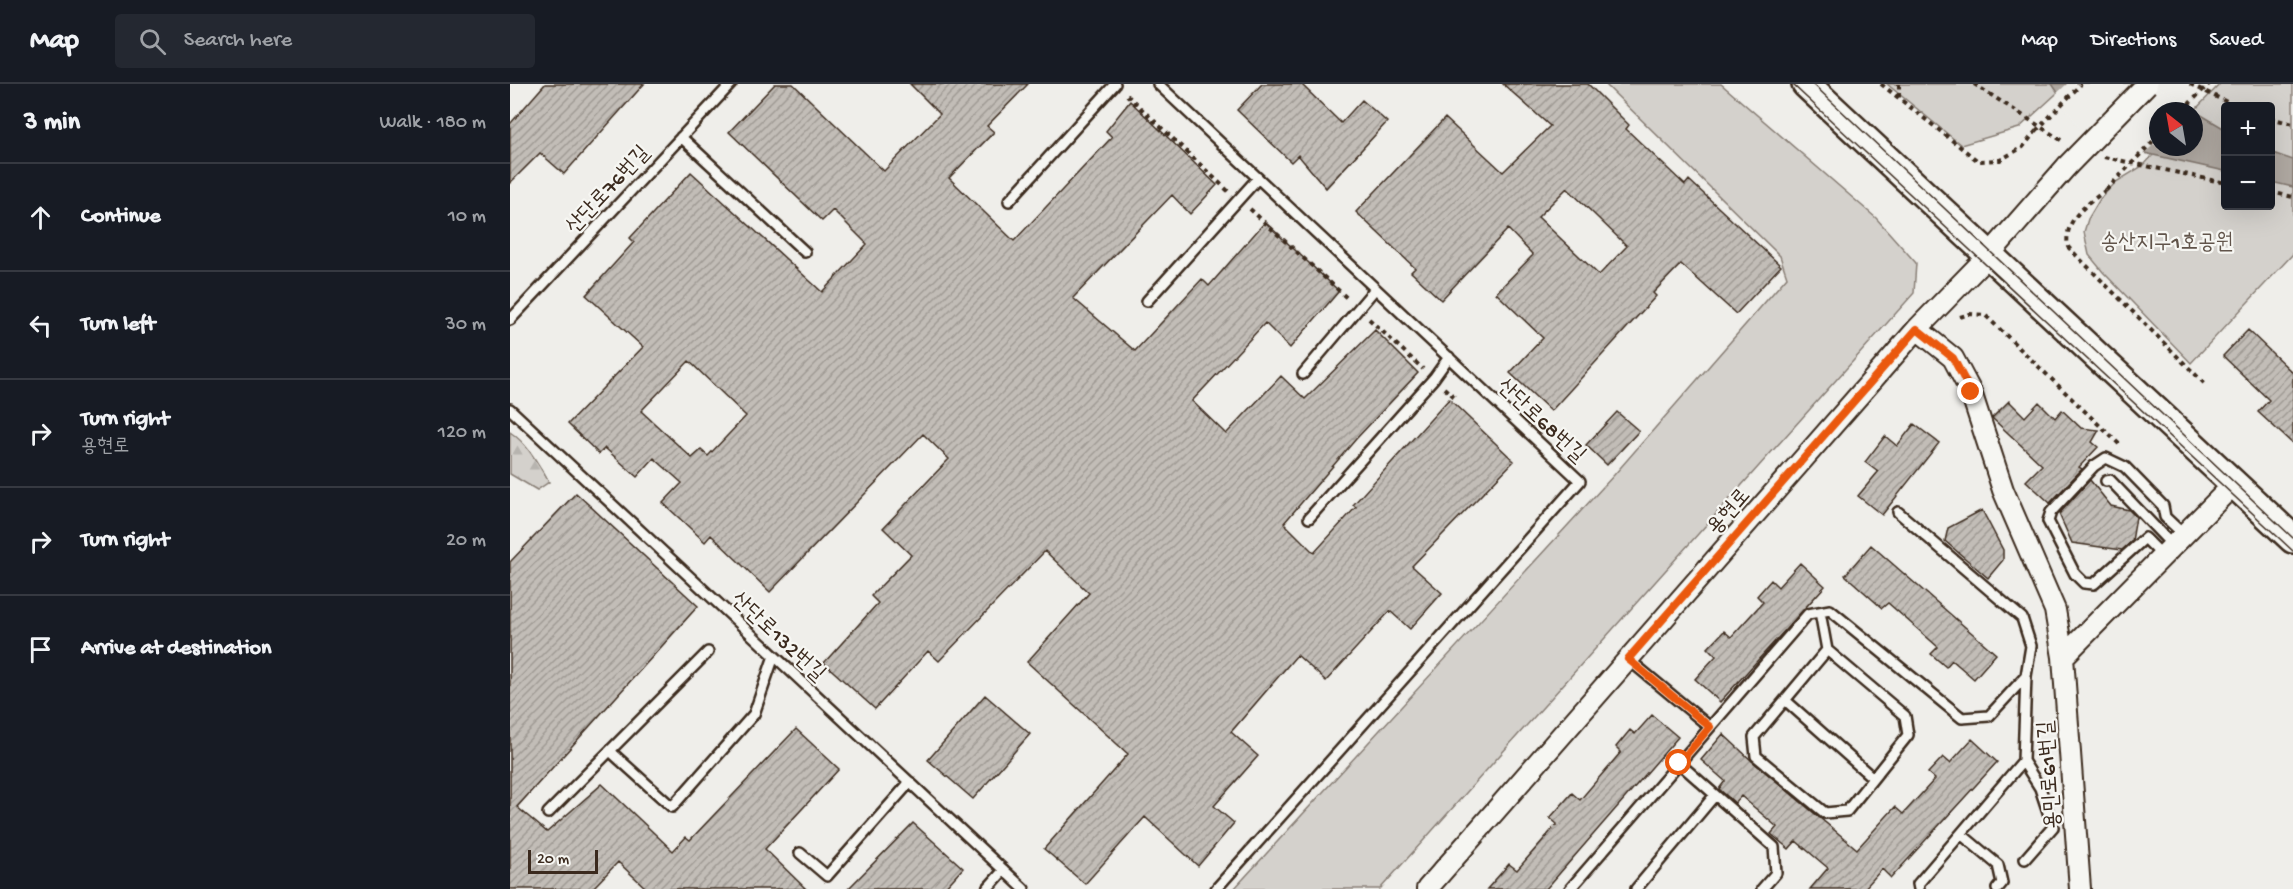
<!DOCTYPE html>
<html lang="en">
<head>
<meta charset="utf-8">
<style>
	:root { --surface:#171b24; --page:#242831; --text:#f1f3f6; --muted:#9ea1a6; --line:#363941 }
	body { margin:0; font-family:"Gochi Hand","Poor Story",sans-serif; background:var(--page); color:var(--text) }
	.controls { position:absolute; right:18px; top:18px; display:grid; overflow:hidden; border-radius:6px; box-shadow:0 6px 24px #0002 }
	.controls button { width:54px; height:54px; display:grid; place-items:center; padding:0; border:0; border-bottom:2px solid var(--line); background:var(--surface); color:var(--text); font:30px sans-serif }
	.compass { position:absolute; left:1639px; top:18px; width:54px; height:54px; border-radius:50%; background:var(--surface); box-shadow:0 6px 24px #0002; rotate:329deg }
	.scale { position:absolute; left:18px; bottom:15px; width:70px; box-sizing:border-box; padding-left:6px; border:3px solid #3b2a1e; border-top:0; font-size:16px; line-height:21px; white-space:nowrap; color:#3b2a1e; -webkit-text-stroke:4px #f6f6f2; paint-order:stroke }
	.stop { position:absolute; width:18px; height:18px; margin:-14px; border:4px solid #ea580c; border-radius:50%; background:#fff }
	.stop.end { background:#ea580c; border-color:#fff; box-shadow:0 2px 6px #0008 }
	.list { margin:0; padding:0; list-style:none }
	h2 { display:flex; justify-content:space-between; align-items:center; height:78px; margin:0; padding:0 24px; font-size:26px }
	h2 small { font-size:20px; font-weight:400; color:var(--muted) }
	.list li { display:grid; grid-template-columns:39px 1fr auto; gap:18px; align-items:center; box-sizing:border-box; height:108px; padding:0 24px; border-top:2px solid var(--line) }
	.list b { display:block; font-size:22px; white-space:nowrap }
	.list p { margin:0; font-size:20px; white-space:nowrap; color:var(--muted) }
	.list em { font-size:20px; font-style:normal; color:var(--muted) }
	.icon { flex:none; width:33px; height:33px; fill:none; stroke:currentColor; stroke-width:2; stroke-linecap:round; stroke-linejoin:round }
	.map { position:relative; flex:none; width:1783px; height:805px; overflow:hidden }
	header { display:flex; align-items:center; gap:36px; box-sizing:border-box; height:84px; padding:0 30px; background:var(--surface); border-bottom:2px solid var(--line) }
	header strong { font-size:28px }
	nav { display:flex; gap:33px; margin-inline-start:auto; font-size:21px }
	.search { width:420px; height:54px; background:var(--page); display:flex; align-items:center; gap:15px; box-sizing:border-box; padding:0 21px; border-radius:6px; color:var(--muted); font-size:22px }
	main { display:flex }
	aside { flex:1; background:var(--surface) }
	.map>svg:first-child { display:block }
</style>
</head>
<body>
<header>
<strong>Map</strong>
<div class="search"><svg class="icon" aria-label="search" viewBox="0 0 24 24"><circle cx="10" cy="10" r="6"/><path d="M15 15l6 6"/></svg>Search here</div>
<nav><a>Map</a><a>Directions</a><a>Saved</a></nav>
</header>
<main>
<aside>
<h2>3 min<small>Walk · 180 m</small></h2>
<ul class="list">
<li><svg class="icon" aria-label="ahead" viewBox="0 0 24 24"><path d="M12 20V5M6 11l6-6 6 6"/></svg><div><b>Continue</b></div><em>10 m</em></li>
<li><svg class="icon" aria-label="left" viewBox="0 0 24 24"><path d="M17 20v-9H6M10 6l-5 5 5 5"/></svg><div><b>Turn left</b></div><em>30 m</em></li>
<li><svg class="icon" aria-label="right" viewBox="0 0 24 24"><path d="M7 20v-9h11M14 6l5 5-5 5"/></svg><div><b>Turn right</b><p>용현로</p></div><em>120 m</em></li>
<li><svg class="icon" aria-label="right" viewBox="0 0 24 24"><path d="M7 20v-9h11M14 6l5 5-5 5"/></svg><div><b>Turn right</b></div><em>20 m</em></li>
<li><svg class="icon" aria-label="arrive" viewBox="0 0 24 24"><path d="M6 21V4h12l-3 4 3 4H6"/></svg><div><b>Arrive at destination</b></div></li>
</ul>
</aside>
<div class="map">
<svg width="1783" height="805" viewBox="0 0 1783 805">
	<defs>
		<pattern id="forest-firs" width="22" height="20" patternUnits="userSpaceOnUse" patternTransform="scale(1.5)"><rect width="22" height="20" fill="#d4d1cc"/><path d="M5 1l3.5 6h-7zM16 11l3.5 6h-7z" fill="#b7b4af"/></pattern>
		<pattern id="building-hatch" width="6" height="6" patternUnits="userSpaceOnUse" patternTransform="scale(1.5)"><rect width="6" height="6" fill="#c2bdb7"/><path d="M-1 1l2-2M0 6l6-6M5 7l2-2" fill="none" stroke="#9f9a94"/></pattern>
	</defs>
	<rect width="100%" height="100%" fill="#efeeea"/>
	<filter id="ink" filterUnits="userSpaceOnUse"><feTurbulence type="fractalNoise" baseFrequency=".0167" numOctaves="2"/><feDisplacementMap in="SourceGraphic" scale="12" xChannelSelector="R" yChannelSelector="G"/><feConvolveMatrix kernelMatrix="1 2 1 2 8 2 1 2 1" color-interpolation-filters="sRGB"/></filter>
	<g filter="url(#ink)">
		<path fill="url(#forest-firs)" stroke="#887e75" stroke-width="1.5" d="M0,348C18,360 28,380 39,398L27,406L0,390Z"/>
		<path fill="#d4d1cc" stroke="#887e75" stroke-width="1.5" fill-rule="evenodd" d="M1095,0H1211L1366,134L1406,179L1404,209L870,805H724L1104,391L1277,193L1270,172Z
			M1377,0H1557L1509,44L1451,61Z
			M1710,0H1783V170L1681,279L1593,188L1579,171L1574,148L1578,135L1590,115L1606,98L1634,81L1650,63H1684V27ZM1716,22H1760V122H1716Z"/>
		<path fill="#afa8a1" stroke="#81766d" stroke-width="1.5" fill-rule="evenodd" d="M1542,0H1639L1715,45V87L1581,57ZM1648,27H1684V63H1648Z
			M1760,68L1783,76V103L1761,98Z"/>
		<path fill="#efeeea" d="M1557,0H1644L1684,23L1680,27H1648V57L1632,71L1578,58L1546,10Z"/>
		<path fill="url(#building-hatch)" stroke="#3b2a1e" stroke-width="1.5" fill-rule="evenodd" d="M35,0H134L54,90L30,69L0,99V40Z
			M265,0H283L374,87L430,30L400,0H518L477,42L484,48L439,94L504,157L602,53L596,47L620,17L707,101L680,130L662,111L563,214L625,267L692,195L699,202L755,138L829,207L780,264L755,239L682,317L716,350L771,292L795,315L865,246L908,289L846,355L774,439L804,469L846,423L843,421L939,315L1004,377L902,482L932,509L900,545L880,527L816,597L787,571L721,648L748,672L704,722L724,739L688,782L635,733L575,800L534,765L618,670L517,578L579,509L535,467L429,577L418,567L365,625L314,579L368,519L361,512L401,471L373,444L439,375L413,350L260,508L201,451L195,458L153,419L172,399L144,374L127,393L95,364L89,370L58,340L133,263L76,211L124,158L120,154L181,88L312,208L357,160L323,126L312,137L219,48ZM179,277L236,332L198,372L191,366L182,374L131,327Z
			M752,0H791L831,39L852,16L877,38L816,104L788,71L781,78L727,26Z
			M993,0H1078L1119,41L1116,45L1175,101L1179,96L1271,182L1226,230L1171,180L1143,209L1146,212L1041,327L1000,289L1033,254L986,209L1023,171L998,145L931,216L901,188L905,184L846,128L935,34L993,88L1040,42ZM1057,104L1117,162L1089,191L1028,133Z
			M1738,246L1783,289V360L1748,328L1759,316L1713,272Z
			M1499,317L1515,333L1529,318L1545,334L1552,326L1571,344L1589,346L1582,358L1588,363L1569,383L1572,385L1540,419L1516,397L1532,381L1482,334Z
			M1107,328L1129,347L1097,381L1076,361Z
			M1404,340L1429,359L1372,431L1348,412L1368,388L1355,378L1375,352L1387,362Z
			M1580,396L1601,422L1619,426L1626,433L1622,457L1612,466L1562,459L1549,430Z
			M66,409L188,522L7,723L37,748L92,700L163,767L176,753L180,756L286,645L329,685L255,765L296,805H137L108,778L82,805H0V478Z
			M1472,426L1493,466V476L1478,494L1435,457L1438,444Z
			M1361,461L1486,570L1464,595L1442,576L1436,583L1421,570L1428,563L1378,519L1372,524L1335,491Z
			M1290,479L1315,502L1210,618L1185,595L1206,572L1198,564L1214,547L1221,553L1253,518L1247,512L1261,496L1268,503Z
			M475,611L520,650L463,715L418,676Z
			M1142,631L1168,653L1036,805H977L999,780L1007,786L1047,740L1040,734L1062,709L1070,716L1111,668L1106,663L1120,646L1125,650Z
			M1213,650L1242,677L1347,765L1385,723L1393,730L1425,695L1418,689L1433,673L1440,679L1462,655L1487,678L1381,794L1372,785L1354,805H1300L1318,784L1286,757L1279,765L1261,750L1267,743L1231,712L1225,719L1209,705L1215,697L1191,676Z
			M403,739L453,784L434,805H338Z"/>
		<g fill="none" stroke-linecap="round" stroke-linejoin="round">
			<g stroke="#3b2a1e" stroke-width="14">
				<path id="service" d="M648,0L1070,397L706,805
					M171,53L295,168
					M499,117L605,0
					M637,217L748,94
					M0,236L221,0
					M793,290L865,205
					M0,325L514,805
					M1596,397L1600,396L1663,462
					M799,434L924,294L939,273
					M1653,472L1635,454L1584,500L1574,499L1565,490L1538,437L1541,428L1584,382L1596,374L1615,383L1653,422L1655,433L1674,451
					M1310,528L1317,566L1395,632L1398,651L1337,727L1315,729L1246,672L1244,653L1317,566
					M1118,575L1200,643
					M1275,616L1363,694
					M100,667L162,723L244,630L264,572
					M1513,677L1530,704L1543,743L1515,775
					M1169,679L1264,763L1266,789L1252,805
					M38,729L198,568
					M1451,750L1488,781L1492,799L1487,805
					M290,769L317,792L400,698
					M477,805L494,786
					M1060,805L1298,530L1320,526L1452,634L1479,632L1516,592L1521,562L1512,534L1388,428
					M1126,805L1205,711
					M1409,805L1408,800L1513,677L1516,592"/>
			</g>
			<g stroke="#3b2a1e" stroke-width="24">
				<path id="minor" d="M1407,245L1443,274L1461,308L1493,406L1545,526L1553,573L1570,805
					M1553,573L1724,400
					M917,805L1407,245L1479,171L1557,82"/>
			</g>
			<g stroke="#3b2a1e" stroke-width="32">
				<path id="secondary" d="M1296,0L1783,455"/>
			</g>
			<path stroke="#3b2a1e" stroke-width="4" stroke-dasharray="4.5 4.5" stroke-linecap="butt" d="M1371,0L1468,77L1490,76L1513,63L1526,47
				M1389,0V15
				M1464,0L1554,58
				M1680,0L1725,22
				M617,11L718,107
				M1760,34L1783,40
				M1594,73L1716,99
				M1596,106C1576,121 1553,136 1558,163L1694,299
				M1760,108L1783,113
				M740,125L838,215
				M1450,233L1460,230L1475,231L1611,362
				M859,235L913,285
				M934,304L947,315"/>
			<use href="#service" stroke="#f6f6f2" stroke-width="9"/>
			<use href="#minor" stroke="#f6f6f2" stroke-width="20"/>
			<use href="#secondary" stroke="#f6f6f2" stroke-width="27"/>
			<path stroke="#3b2a1e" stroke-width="1.5" d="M1282,0L1783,467
				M1303,0L1783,454"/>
			<g stroke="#3b2a1e" stroke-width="24" stroke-linecap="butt">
				<path id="minor-bridge" d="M1557,82L1637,0"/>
			</g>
			<path stroke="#3b2a1e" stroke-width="4" stroke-dasharray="4.5 4.5" stroke-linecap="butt" d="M1672,27L1699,0
				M1526,47L1571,0
				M1596,106L1648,52"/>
			<use href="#minor-bridge" stroke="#f6f6f2" stroke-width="20"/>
		</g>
	</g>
	<g fill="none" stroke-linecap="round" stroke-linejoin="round" filter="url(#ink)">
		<path stroke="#ea580c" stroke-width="8" d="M1169,679L1200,643L1118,575L1407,245L1443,274L1461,308"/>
	</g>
	<g text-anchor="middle" stroke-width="4.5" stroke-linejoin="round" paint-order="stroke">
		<g font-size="22" fill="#3b2a1e" stroke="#f6f6f2">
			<text transform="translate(96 104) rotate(-47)" y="8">산단로76번길</text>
			<text transform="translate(1033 335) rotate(43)" y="8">산단로68번길</text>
			<text transform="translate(1217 426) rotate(-49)" y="8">용현로</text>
			<text transform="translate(270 551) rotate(43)" y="8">산단로132번길</text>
			<text transform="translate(1537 691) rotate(-94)" y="8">용민로61번길</text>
		</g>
		<g font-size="22" fill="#61544a" stroke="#f6f6f2">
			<text x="1657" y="164">송산지구1호공원</text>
		</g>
	</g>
</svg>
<div class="controls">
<button>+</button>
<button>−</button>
</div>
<svg class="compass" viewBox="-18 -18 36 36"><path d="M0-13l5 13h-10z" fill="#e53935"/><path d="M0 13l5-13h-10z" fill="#9ea1a6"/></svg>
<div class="scale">20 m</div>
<div class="stop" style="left:1169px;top:679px"></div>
<div class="stop end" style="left:1461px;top:308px"></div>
</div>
</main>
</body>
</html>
